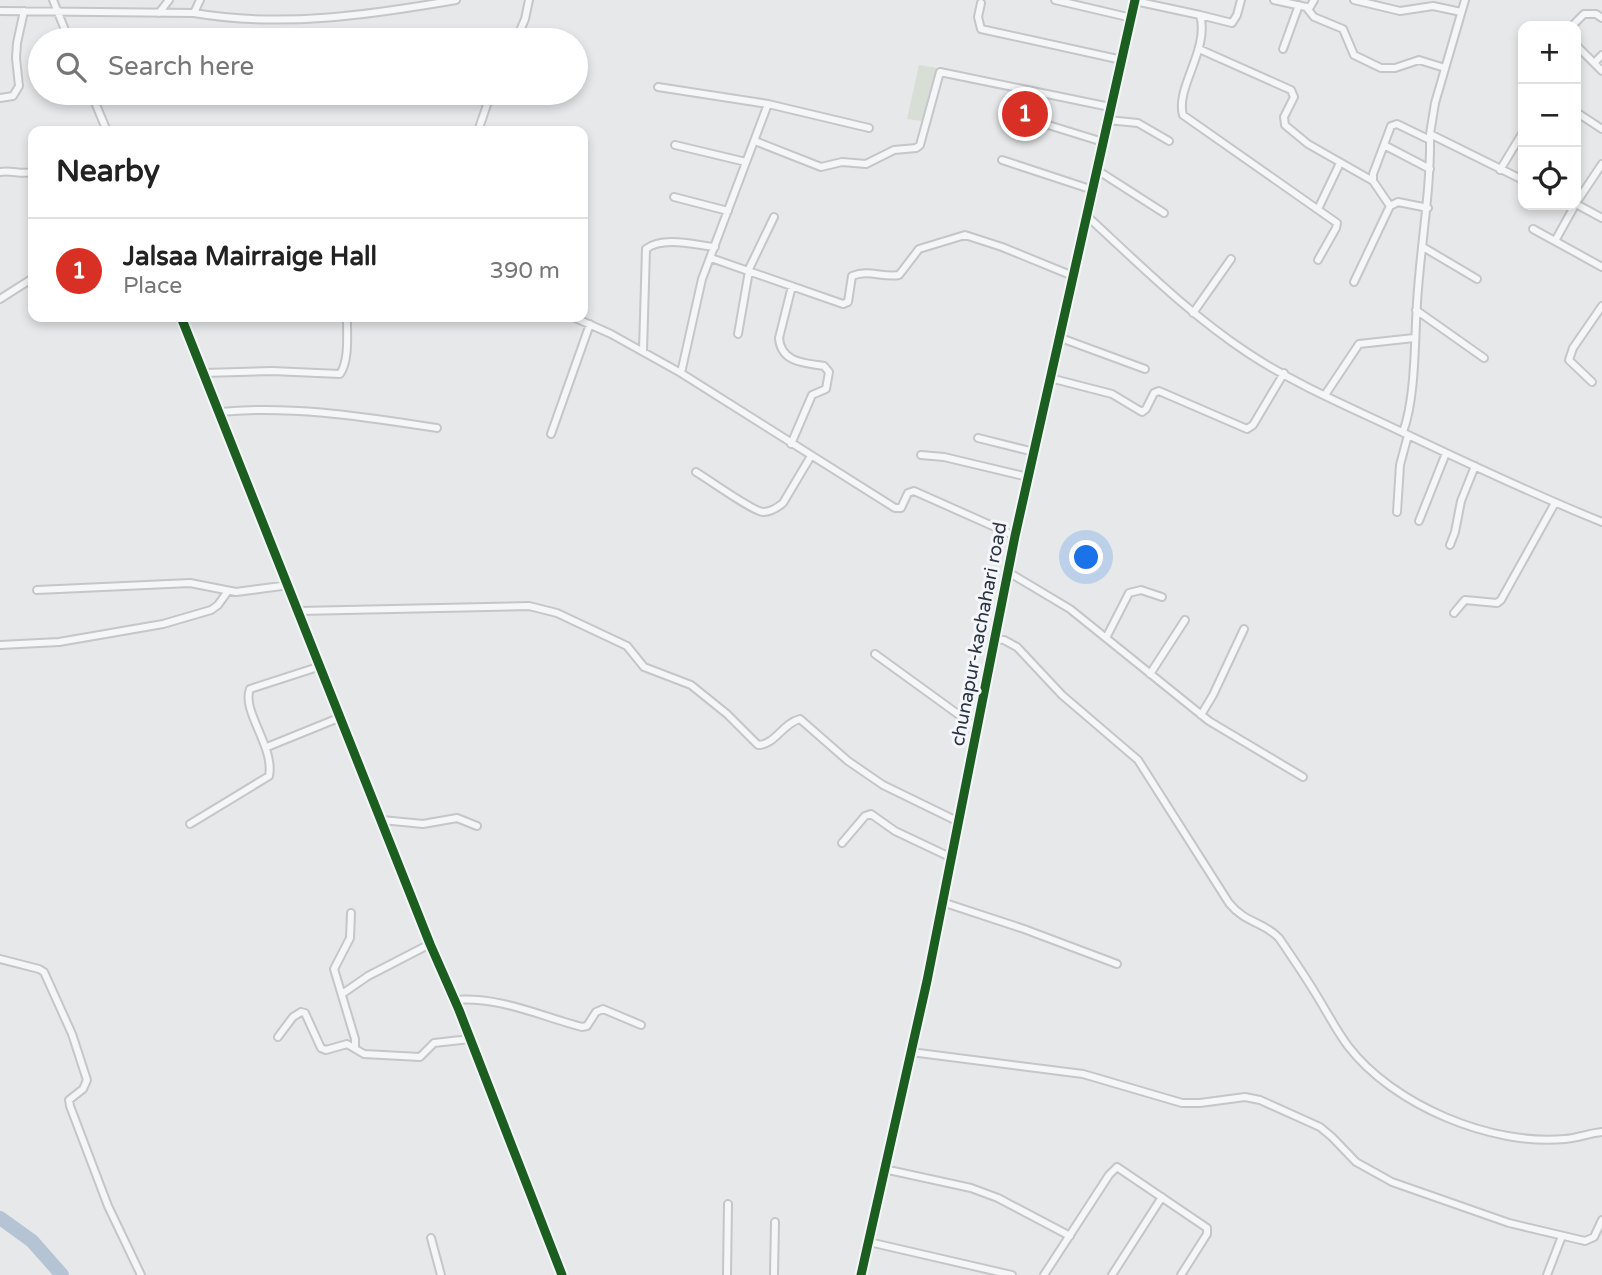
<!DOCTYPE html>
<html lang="en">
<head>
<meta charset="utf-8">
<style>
	:root { --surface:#fff; --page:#f2f2f2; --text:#222; --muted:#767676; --line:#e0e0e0; --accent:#d93025 }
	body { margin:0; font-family:"Varela Round",sans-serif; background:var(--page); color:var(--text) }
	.controls { position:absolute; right:21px; top:21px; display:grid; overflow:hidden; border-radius:14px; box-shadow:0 4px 10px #0003 }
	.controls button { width:63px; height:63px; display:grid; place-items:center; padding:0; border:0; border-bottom:2px solid var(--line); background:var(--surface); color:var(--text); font:35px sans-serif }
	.you { position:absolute; left:1087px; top:558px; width:24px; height:24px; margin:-18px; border:5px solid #fff; border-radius:50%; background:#1a73e8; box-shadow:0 0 0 10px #1a73e833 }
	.badge { display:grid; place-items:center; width:46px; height:46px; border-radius:50%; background:var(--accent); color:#fff; font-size:23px; font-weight:700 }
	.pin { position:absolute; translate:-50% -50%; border:4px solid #fff; box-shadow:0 2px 7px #0006 }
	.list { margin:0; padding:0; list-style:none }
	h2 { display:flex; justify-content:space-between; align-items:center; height:91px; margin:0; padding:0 28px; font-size:30px }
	h2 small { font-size:23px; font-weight:400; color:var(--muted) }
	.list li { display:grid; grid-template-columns:46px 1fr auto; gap:21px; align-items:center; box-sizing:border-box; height:105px; padding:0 28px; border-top:2px solid var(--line) }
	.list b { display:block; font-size:26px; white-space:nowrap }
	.list p { margin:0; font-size:23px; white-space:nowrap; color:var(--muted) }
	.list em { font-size:23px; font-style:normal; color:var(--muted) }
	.icon { flex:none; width:38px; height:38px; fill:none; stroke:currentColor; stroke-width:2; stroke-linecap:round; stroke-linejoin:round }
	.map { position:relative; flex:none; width:1602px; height:1275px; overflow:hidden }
	.search { position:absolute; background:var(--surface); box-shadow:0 4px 10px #0003; left:28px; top:28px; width:560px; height:77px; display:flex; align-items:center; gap:18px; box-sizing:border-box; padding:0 24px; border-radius:38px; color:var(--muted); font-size:26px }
	.panel { position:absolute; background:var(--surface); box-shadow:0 4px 10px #0003; left:28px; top:126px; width:560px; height:196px; border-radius:14px }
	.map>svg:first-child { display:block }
</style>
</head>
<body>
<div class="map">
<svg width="1602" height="1275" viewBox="0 0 1602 1275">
	<rect width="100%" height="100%" fill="#e6e8ea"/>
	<path fill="#d6ded6" d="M919,65L937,68L922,121L907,119Z"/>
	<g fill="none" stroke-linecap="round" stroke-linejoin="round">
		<path stroke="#b4c4d5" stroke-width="14" d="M0,1218L32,1241L62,1275"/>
		<g stroke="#c4c6c8" stroke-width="10">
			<path id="minor" d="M53,0L69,40
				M1055,0L1132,18
				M1274,0L1306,7H1310L1314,0
				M1354,0L1400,11L1433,6L1461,12
				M1465,0L1435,103L1430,134L1523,180
				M1135,1L1200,15C1210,49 1175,88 1183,115L1337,223L1336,228L1318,260
				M981,3L978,17L981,29L1122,60
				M1306,7L1314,17L1343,29L1354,55L1381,68H1395L1419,60L1445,68
				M0,11L194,13C281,28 369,15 456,0
				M159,13L169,0
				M194,13L200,0
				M1200,15L1232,23L1237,15L1241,0
				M1572,26L1584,14H1596L1602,18
				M516,40L525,19L529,0
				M1576,45L1602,71
				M1199,49L1291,90L1294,97L1284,117L1285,125L1308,144L1373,181
				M1283,49L1299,5
				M1594,63L1602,55
				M658,87L768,104L869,128
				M91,93L107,131
				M0,98L13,96L19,86L16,58L17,43L24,11
				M1576,112L1602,129
				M1032,120L1103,142
				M1107,120L1138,123L1169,141
				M478,131L491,93
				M755,141L821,167L842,162L866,164L894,150L916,148L920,145L940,72L1110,107
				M675,145L746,162
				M1384,145L1430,169
				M1002,160L1093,190
				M1097,170L1164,213
				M1500,170L1523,132
				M0,172C12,170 21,175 33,172
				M674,197L728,211
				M1576,203L1602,164
				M1576,204L1602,218
				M1390,206L1373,181V174L1391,126L1397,124L1430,140
				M1318,209L1340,163
				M1087,216C1139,264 1189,314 1248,353C1296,385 1352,408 1404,433C1469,464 1535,495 1602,522
				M1533,229L1602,267
				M1555,241L1575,205
				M1423,247L1477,279
				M711,258L843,304L848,302L852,276C869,269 883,278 899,275L919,249L965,235L1002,247L1073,276
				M748,271L774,217
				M1354,282L1390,206L1398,202L1428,208
				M0,299L33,278
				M1416,310L1484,358
				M1193,313L1231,259
				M181,317L430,944L459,1010L562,1275
				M573,317L611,334L681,373L895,508H901L908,493L914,491L1015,536
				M738,334L749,271
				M1058,337L1145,369
				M643,351L646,249C663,236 695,245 715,247
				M204,373L272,371L340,374C349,361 347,337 347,321
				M681,373L702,279L768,104
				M1050,378L1112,394L1142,412L1146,409L1154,393L1159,391L1247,429L1253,425L1284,373
				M1592,382L1569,360L1573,348L1602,306
				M1325,395L1359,344L1414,338
				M220,412C293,405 365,417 437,428
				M1403,432C1417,394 1414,331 1418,289C1422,237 1431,186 1430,134
				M551,434L590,324
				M978,438L1034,452
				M791,444L812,395L826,389L829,372L824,366C805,363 781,363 779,338L792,286
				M921,455L944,457L1028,477
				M696,472C708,479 752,511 763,512C771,512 777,508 783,503L811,456
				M1397,512L1400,465L1408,435
				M1419,521L1446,453
				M1450,545L1455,532L1461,501L1475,466
				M1008,572L1070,609L1209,721L1303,777
				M37,590L190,583L236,592L289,585
				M299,611L529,606L557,613L627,646L644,667L691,685L727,714L758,745C775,745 783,723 800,719L848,761L883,785L959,822
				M1454,613L1465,600L1497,603L1501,600L1555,503
				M1106,638L1129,593L1141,590L1162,597
				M995,639L1004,640L1017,647L1062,695L1138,760L1229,903C1246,924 1263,921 1279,938C1292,957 1305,976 1317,996C1327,1012 1336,1030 1348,1046C1393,1105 1491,1146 1565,1139C1578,1138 1590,1133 1602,1132
				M0,645L59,642L163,624L211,610L218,605L228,591
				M875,654L977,728
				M1150,674L1185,620
				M1201,715L1213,695L1244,629
				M267,747L341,717
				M382,820L423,824L457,818L477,826
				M190,824L269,776C275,747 241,711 250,689L321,666
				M842,843L865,816L871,814L895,831L952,858
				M942,902L1024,929L1117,964
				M351,913L350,938L334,969L355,1039V1048
				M0,959L39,969L44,972L72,1034L87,1080L83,1089L69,1100L70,1106L108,1206L141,1275
				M342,994L368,976L430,944
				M454,1000C499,996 540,1016 582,1027L587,1026L596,1012L603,1009L641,1025
				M278,1037L293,1017L301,1012L305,1013L321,1048L326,1050L347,1044L364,1054L420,1057L434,1043L470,1039
				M911,1052L1083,1074L1182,1103H1200L1245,1097L1260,1100L1320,1127L1332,1137L1356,1162L1392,1182L1509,1223L1585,1241L1594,1237L1602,1220
				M884,1169L971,1188L998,1198L1070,1236
				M431,1238L441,1275
				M869,1242L1012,1275
				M727,1275L728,1204
				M774,1275L775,1222
				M861,1275L927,981L1015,536L1135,0
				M1044,1275L1109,1175L1117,1167L1207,1228V1234L1181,1275
				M1112,1275L1162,1197
				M1547,1275L1562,1236"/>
		</g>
		<use href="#minor" stroke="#f5f6f7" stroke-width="6"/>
		<g stroke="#f4f6f9" stroke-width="13">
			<path id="cycleway" d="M181,317L430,944L459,1010L562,1275
				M861,1275L927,981L1015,536L1135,0"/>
		</g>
		<use href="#cycleway" stroke="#1b5e20" stroke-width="9"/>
	</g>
	<g text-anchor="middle" stroke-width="6" stroke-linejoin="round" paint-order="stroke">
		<g font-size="19" fill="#2b3445" stroke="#f4f6f9">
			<text transform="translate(978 634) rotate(-79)" y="7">chunapur-kachahari road</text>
		</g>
	</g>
</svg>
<div class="controls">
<button>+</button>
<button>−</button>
<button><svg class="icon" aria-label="locate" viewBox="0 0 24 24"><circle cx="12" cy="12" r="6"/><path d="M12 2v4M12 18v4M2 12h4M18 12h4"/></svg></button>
</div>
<div class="you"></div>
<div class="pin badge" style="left:1025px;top:114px">1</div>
<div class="search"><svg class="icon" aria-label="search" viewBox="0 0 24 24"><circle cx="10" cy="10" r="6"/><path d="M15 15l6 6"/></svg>Search here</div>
<section class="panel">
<h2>Nearby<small></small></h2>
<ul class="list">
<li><span class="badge">1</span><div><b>Jalsaa Mairraige Hall</b><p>Place</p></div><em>390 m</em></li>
</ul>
</section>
</div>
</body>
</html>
